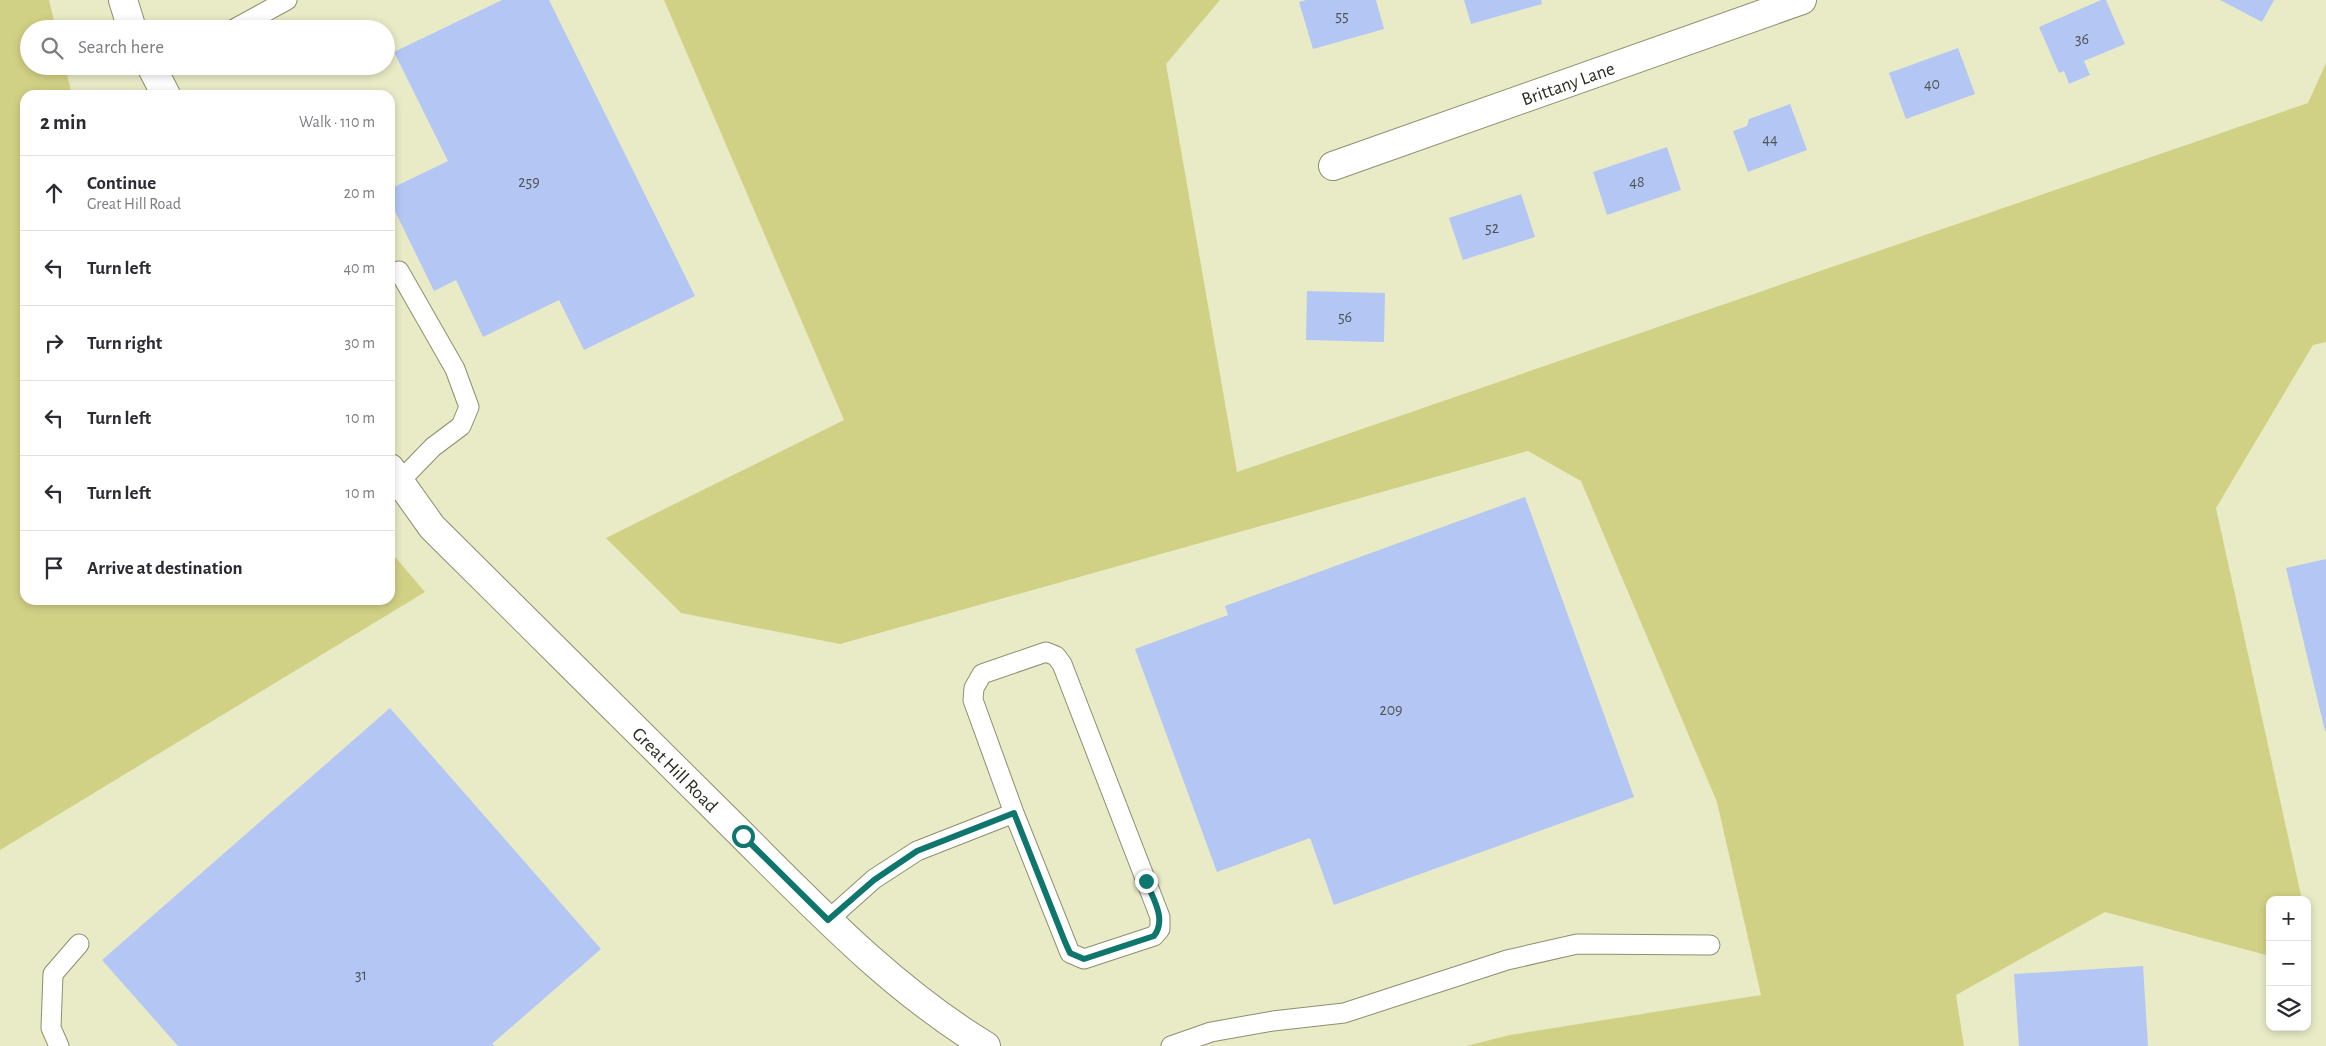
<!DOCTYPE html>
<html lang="en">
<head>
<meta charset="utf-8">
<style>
	:root { --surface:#fff; --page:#f7f7f7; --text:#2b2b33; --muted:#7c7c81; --line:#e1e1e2 }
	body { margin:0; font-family:"Alegreya Sans",sans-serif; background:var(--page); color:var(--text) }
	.controls { position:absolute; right:15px; bottom:15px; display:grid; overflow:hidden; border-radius:10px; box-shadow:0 2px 8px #0003 }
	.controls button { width:45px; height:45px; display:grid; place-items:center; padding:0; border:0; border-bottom:1px solid var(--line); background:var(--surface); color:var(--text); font:25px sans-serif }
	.stop { position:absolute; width:15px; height:15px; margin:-11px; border:4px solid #0f766e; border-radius:50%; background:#fff }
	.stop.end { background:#0f766e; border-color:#fff; box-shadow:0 1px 5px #0008 }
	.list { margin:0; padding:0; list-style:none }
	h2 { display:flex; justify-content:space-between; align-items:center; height:65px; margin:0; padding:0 20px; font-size:21px }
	h2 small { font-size:16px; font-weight:400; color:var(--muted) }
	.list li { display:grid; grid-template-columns:32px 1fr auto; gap:15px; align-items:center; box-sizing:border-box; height:75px; padding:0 20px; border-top:1px solid var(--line) }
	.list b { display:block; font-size:19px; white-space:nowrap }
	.list p { margin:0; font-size:16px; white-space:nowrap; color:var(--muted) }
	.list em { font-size:16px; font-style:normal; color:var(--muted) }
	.icon { flex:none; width:28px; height:28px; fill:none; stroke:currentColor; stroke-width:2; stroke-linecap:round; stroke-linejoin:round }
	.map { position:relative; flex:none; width:2326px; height:1046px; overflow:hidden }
	.search { position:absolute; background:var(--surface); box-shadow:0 2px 8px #0003; left:20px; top:20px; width:375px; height:55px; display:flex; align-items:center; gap:12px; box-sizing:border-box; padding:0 18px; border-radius:28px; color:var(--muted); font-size:19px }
	.panel { position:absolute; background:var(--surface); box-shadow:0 2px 8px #0003; left:20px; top:90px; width:375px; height:515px; border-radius:15px }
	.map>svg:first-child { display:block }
</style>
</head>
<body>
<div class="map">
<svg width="2326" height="1046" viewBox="0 0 2326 1046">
	<rect width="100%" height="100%" fill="#e9eac6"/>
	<path fill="#d1d185" d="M0,0H49L56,29H29V66H65L72,95H25V600H390V551L425,592L0,850Z
		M664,0H1220L1166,64L1237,472L2308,103L2326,63V342L2313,345L2216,508L2302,900H2270V956L2105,912L1956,995L1964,1046H1466L1510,1035L1761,995L1717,802L1581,481L1528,451L840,644L681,613L606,538L844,420Z"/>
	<path fill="#b4c7f4" d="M502,0H549L695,296L584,350L559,300L483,337L456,280L434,291L390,201V189L448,161L394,52Z
		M1306,0H1376L1384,29L1313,49L1299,2Z
		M1464,0H1541L1542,4L1471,24Z
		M2101,0H2106L2125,44L2084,61L2090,75L2069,84L2064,71L2059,73L2039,27Z
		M2220,0H2274L2262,22Z
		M1958,48L1975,94L1906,119L1889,73Z
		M1790,104L1807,150L1748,172L1733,131L1747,126L1749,119Z
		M1667,147L1681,190L1607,215L1593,172Z
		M1521,194L1535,237L1463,260L1449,218Z
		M1307,291L1385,293L1384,342L1306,340Z
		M1525,497L1634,797L1334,905L1310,838L1217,872L1135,649L1228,615L1225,606Z
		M2326,559V731H2325L2286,568Z
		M390,708L601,949L492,1044L495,1046H178L102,960Z
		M2143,966L2148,1046H2019L2014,974Z"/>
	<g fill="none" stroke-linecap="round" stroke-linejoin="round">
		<g stroke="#8e8f6e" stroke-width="21">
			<path id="service" d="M234,29L287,0
				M399,271L455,369L469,407L461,426L433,447L400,481
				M828,920L874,879L917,851L1014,813L973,700L974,688L982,674L1046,652L1056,656L1062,664L1160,917V929L1154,936L1084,959L1070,953L1014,813
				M59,1046L51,1028L53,974L79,944
				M1171,1046L1211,1032L1273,1021L1344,1013L1507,960L1577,944L1710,945"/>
		</g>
		<g stroke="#8e8f6e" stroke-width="30">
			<g id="minor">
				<path d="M123,0L132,29"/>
				<path d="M151,66L166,95"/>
				<path id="s1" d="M1333,166L1802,0"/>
				<path id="s2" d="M390,468L432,527C530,624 627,721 725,818C807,899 887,986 986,1046"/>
			</g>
		</g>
		<use href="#service" stroke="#fff" stroke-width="19"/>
		<use href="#minor" stroke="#fff" stroke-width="28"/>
	</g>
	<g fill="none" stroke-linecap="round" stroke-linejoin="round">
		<path stroke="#0f766e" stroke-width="6" d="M743,836L828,920L874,880L917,851L1014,813L1065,942L1070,953L1084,959L1154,936C1167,919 1153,899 1146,881"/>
	</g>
	<g text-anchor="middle" stroke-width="4" stroke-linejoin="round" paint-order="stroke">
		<g font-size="16" fill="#4e5354">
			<text x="1342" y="21">55</text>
			<text x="2082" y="44">36</text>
			<text x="1932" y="89">40</text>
			<text x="1770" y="144">44</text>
			<text x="529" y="187">259</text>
			<text x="1637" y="187">48</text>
			<text x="1492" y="233">52</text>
			<text x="1345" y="322">56</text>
			<text x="1391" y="715">209</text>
			<text x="361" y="980">31</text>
		</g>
		<g font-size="19" fill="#2c2c1f" stroke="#f7f7d3">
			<text dy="7" stroke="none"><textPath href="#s1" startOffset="249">Brittany Lane</textPath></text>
			<text dy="7" stroke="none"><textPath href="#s2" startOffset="416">Great Hill Road</textPath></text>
		</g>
	</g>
</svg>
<div class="controls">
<button>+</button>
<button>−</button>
<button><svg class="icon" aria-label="layers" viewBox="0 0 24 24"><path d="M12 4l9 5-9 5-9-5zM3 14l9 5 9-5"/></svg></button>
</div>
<div class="stop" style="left:743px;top:836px"></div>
<div class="stop end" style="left:1146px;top:881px"></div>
<div class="search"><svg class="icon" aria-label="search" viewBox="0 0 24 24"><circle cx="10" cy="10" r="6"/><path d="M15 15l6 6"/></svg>Search here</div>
<section class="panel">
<h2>2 min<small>Walk · 110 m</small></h2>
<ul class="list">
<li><svg class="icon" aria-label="ahead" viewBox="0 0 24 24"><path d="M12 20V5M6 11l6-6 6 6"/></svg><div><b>Continue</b><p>Great Hill Road</p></div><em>20 m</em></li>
<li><svg class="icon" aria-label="left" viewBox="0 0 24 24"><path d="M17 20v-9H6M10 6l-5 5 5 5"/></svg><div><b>Turn left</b></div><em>40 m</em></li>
<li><svg class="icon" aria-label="right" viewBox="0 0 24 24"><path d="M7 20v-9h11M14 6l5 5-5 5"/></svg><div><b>Turn right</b></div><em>30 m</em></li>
<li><svg class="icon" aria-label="left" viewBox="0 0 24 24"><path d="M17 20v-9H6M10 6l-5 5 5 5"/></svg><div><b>Turn left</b></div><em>10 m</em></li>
<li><svg class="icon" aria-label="left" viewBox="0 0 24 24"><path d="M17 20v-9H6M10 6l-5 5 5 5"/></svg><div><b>Turn left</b></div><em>10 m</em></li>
<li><svg class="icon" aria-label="arrive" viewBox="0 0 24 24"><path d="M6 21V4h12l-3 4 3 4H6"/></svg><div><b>Arrive at destination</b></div></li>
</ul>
</section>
</div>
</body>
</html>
